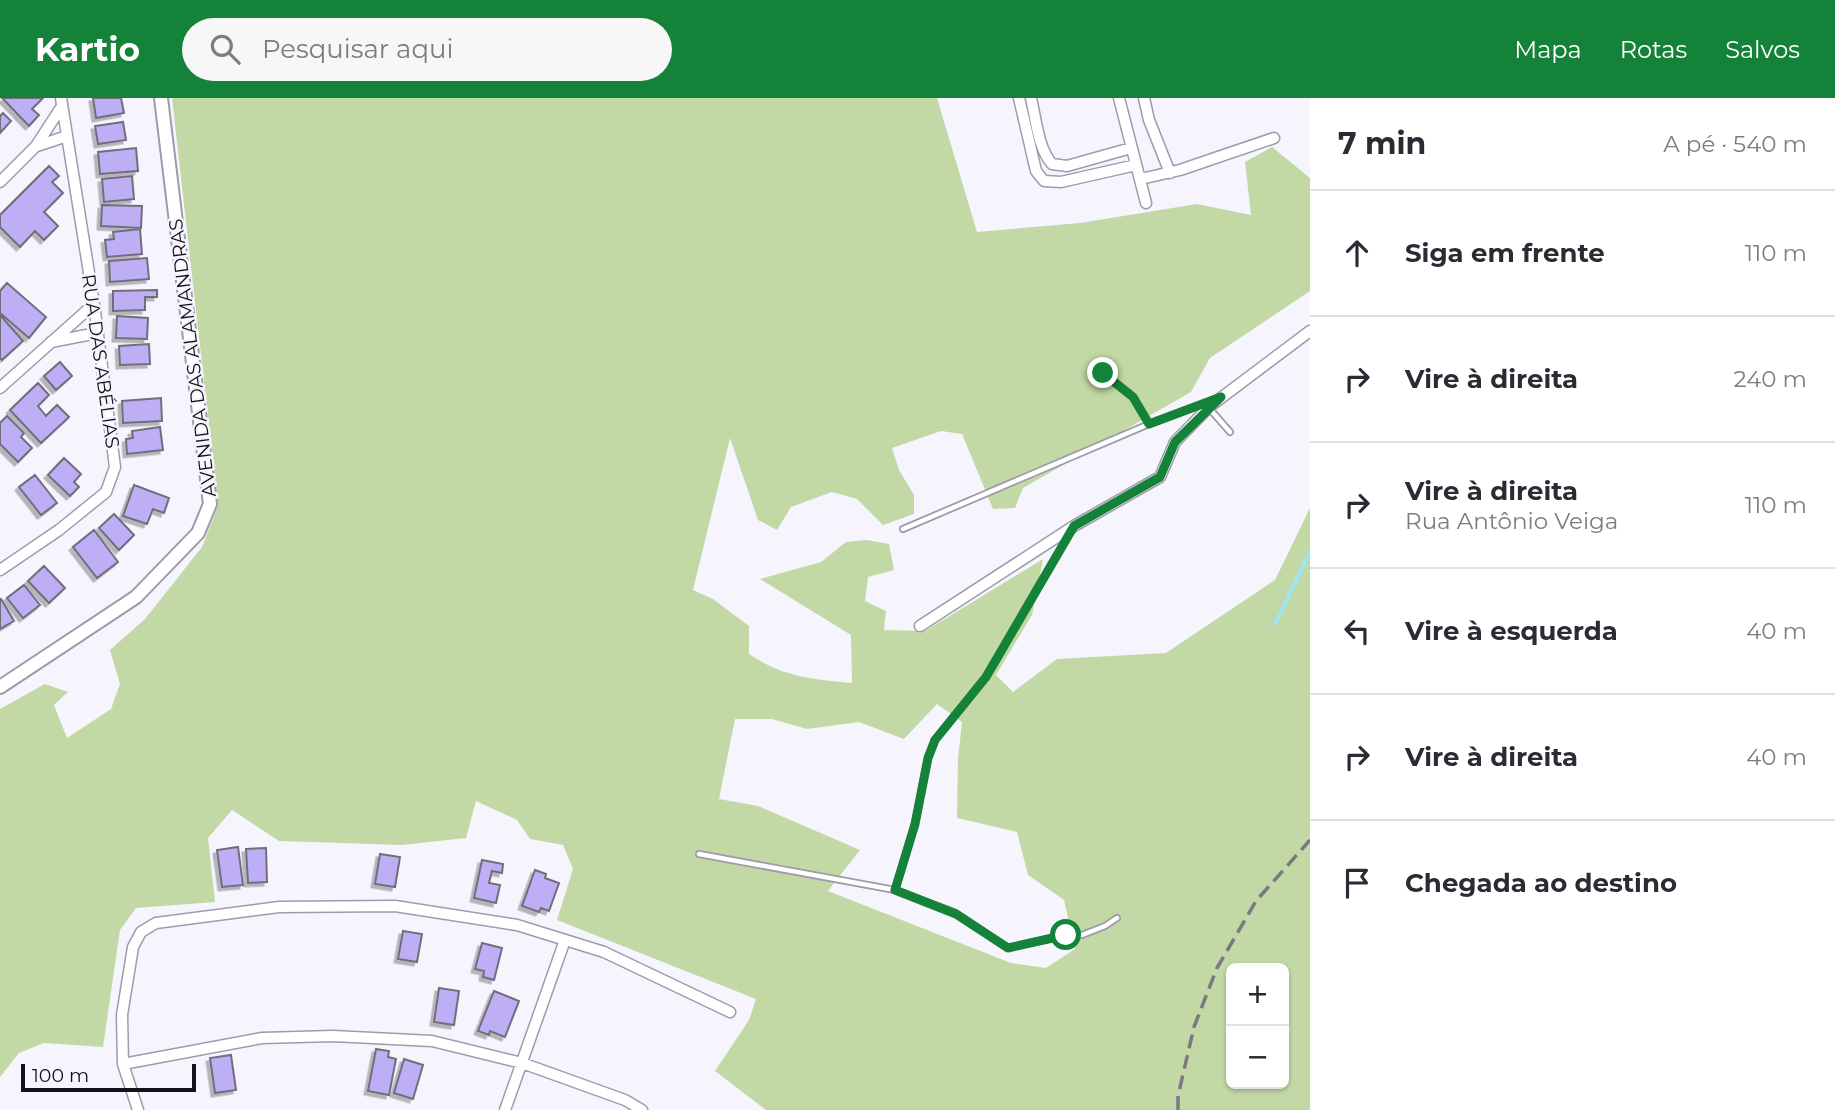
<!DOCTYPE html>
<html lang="pt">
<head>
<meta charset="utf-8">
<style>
	:root { --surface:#fff; --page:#f7f7f7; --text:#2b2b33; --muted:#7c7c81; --line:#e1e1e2; --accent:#148238 }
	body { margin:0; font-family:Montserrat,sans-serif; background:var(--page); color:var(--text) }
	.controls { position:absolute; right:21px; bottom:21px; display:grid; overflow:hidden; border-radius:10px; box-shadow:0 2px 5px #0004 }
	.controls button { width:63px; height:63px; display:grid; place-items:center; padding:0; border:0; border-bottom:2px solid var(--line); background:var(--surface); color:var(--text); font:35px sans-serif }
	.scale { position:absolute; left:21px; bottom:18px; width:175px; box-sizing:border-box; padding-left:7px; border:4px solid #131218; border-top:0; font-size:19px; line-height:24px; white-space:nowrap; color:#131218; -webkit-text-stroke:5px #f6f5fe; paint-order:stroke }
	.stop { position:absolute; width:21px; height:21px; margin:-16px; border:5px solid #148238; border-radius:50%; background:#fff }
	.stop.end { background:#148238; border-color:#fff; box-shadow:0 2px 7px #0008 }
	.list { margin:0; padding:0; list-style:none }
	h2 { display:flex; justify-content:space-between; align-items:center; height:91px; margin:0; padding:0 28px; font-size:30px }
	h2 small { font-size:23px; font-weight:400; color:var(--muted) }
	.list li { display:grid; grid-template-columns:46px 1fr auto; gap:21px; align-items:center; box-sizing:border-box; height:126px; padding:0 28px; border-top:2px solid var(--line) }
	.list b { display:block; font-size:26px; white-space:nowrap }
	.list p { margin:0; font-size:23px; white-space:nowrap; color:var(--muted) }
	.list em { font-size:23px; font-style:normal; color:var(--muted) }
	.icon { flex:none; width:38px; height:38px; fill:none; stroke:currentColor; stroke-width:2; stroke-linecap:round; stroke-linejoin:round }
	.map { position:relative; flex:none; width:1310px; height:1012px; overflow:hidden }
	header { display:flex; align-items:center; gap:42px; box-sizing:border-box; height:98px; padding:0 35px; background:var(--accent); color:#fff }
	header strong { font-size:33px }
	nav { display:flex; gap:38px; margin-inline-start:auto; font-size:24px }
	.search { width:490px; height:63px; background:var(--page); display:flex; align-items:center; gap:18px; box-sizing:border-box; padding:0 24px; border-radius:38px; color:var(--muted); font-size:26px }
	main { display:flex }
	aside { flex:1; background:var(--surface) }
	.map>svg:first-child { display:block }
</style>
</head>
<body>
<header>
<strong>Kartio</strong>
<div class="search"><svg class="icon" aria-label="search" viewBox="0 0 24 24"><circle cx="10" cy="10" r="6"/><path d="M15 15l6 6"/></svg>Pesquisar aqui</div>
<nav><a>Mapa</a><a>Rotas</a><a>Salvos</a></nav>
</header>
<main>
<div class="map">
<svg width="1310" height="1012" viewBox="0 0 1310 1012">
	<defs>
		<filter id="shadow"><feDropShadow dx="-3.5" dy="3.5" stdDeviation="0" flood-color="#0004"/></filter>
	</defs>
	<rect width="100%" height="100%" fill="#f6f5fe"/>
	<path fill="#c2d9a6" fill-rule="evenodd" d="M172,0H937L977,134L1080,125L1197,106L1251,117L1245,64L1272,49L1310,80V193L1210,260L1191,294L1023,390L1015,410L993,411L962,336L941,333L892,350L899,372L914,397V416L883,427L857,401L832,394L791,409L777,432L758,422L730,340L693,492L713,501L749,528V556C783,579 812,581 852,585L851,537L760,481L821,464L846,444L867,442L889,446L894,472L868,479L865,503L886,513L884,532L925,533L1043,461L1032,517L996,577L1013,594L1057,561L1166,555L1275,482L1310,410V1012H766L715,973L749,922L756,901L557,822L573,771L563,747L530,741L517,722L476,703L466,740L402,747L279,743L232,712L208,740L215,804L136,810L120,832L103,949L44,945L19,955L0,979V611L45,586L68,594L54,607L67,640L111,611L120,586L110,552L145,521L202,449L218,408ZM937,606L962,624L958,661L957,720L1017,734L1028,777L1064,802L1075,851L1046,870L1011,865L828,793L860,752L758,708L719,701L735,621H772L807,631L859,624L904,641ZM1231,870H1284V986H1231Z"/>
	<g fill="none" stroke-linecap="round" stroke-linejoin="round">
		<path stroke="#98e7fa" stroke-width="3.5" d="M1275,526L1310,454"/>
	</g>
	<path fill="#bdaef6" stroke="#716e7c" stroke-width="2" filter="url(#shadow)" d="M2,0H43L32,11L39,17L29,28Z
		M93,0H121L124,15L96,20Z
		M3,15L11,23L0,35V18Z
		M123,24L126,42L98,46L95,28Z
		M136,50L138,73L100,76L98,54Z
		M49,68L59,78L52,84L63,95L44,114L58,128L44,142L35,133L20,149L0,129V117Z
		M132,78L134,101L104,104L102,81Z
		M102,107L142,108L141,130L101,128Z
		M140,131L142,156L107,159L105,142L114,141L113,134Z
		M147,160L149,181L110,184L109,163Z
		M7,185L46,219L29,240L0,215V193Z
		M157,192V199H145V212L113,213V193Z
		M0,217L23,243L2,262L0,260Z
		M117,218L148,220L147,241L116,240Z
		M149,246L150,266L120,267L119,248Z
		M60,264L72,278L56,292L44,278Z
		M38,285L49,297L38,308L46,318L57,307L69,319L41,345L10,312Z
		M161,300L162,323L123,325L122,303Z
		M7,318L24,335L21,339L32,350L18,364L0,346V325Z
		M160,329L163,352L127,356L126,341L133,340L132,333Z
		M64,360L81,376L74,384L79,389L70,398L48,377Z
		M35,377L57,405L41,417L19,389Z
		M134,387L169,400L164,415L153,411L147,426L123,418Z
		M114,416L134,437L119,452L99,430Z
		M94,432L118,464L97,480L73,449Z
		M44,468L65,490L49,505L28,483Z
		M24,487L40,507L23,520L7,500Z
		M1,501L14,523L0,531V502Z
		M238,749L243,787L222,789L217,752Z
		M266,750L267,784L248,785L246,751Z
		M380,756L400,759L395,789L375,786Z
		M482,762L503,766L502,775L492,773L489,785L500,787L496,805L474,800Z
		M535,772L546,776L545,780L559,785L549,813L541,810L539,814L522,808Z
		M403,833L422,836L417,864L398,861Z
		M482,845L502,850L494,882L483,879L484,873L475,871Z
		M439,890L459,893L454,927L434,924Z
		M494,893L519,903L505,939L490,933L489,937L478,933Z
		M376,951L389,953L388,959L396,961L389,997L368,993Z
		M231,957L236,992L215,995L210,960Z
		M404,961L423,967L413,1001L394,995Z"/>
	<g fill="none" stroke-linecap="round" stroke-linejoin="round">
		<g stroke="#9e9baa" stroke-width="8">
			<path id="service" d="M1103,275L1133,299L1149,326
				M1209,310L1230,334
				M903,431L1149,326L1211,303
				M699,756L895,792L956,815L1008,850L1066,837H1082L1105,828L1117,820
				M895,792L915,726L928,660L935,642L986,579L1070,435"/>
		</g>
		<g stroke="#9e9baa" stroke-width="13">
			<path id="minor" d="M1019,0L1036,73L1044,83L1061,84L1136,67
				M1031,0C1036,21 1038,50 1052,66L1067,68L1131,50
				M1119,0L1146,105
				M1144,0L1149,22L1170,75
				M37,48L67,38
				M1140,79L1145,80L1180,72L1274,40
				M0,84L36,48L62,8
				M51,244L97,235
				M0,290L94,206
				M0,472L59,432L106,394L115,369L94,206L61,0
				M920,528L1074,428L1160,379L1175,344L1209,309L1310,233
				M123,966L262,940L333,938L432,943L522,965L625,1002L642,1012
				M138,1012L123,966L122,917L133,849L141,834L156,825L279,809L395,808L517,827L604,854L730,914
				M505,1012L565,842"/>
		</g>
		<g stroke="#9e9baa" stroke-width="16">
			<path id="tertiary" d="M0,589L136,499L198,435L210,406L161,0"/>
		</g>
		<use href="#service" stroke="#fff" stroke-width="4.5"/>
		<use href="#minor" stroke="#fff" stroke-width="10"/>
		<use href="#tertiary" stroke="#fff" stroke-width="12"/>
		<path stroke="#7a7980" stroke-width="3.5" stroke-dasharray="14 7" stroke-linecap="butt" d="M1178,1012V998L1194,929L1217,870L1256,803L1310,742"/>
	</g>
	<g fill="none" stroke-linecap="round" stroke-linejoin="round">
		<path stroke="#148238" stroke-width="9" d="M1066,837L1008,850L956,816L895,792L915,726L928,660L935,642L986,579L1074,428L1160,379L1175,344L1221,299L1149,326L1133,299L1103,275"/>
	</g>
	<g text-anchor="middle" stroke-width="5" stroke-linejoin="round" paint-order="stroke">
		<g font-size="19" fill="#131218" stroke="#f6f5fe">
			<text transform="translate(192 260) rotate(-97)" y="7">AVENIDA DAS ALAMANDRAS</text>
			<text transform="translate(101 263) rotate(82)" y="7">RUA DAS ABÉLIAS</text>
		</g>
	</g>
</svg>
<div class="controls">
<button>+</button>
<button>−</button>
</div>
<div class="scale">100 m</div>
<div class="stop" style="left:1066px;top:837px"></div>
<div class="stop end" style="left:1103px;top:275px"></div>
</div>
<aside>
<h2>7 min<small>A pé · 540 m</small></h2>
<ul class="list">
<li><svg class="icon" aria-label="ahead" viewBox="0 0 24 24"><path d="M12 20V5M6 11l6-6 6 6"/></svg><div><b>Siga em frente</b></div><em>110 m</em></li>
<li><svg class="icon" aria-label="right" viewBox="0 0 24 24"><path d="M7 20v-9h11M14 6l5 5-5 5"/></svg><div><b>Vire à direita</b></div><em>240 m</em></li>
<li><svg class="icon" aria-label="right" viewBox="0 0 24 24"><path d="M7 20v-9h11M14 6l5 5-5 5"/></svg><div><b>Vire à direita</b><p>Rua Antônio Veiga</p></div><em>110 m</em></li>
<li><svg class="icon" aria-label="left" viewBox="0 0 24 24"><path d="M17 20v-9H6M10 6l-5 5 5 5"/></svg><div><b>Vire à esquerda</b></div><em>40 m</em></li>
<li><svg class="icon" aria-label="right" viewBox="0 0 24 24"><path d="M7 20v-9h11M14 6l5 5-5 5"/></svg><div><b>Vire à direita</b></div><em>40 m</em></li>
<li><svg class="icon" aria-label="arrive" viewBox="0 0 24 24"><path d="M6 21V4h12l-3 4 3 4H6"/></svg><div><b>Chegada ao destino</b></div></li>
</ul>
</aside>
</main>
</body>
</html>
